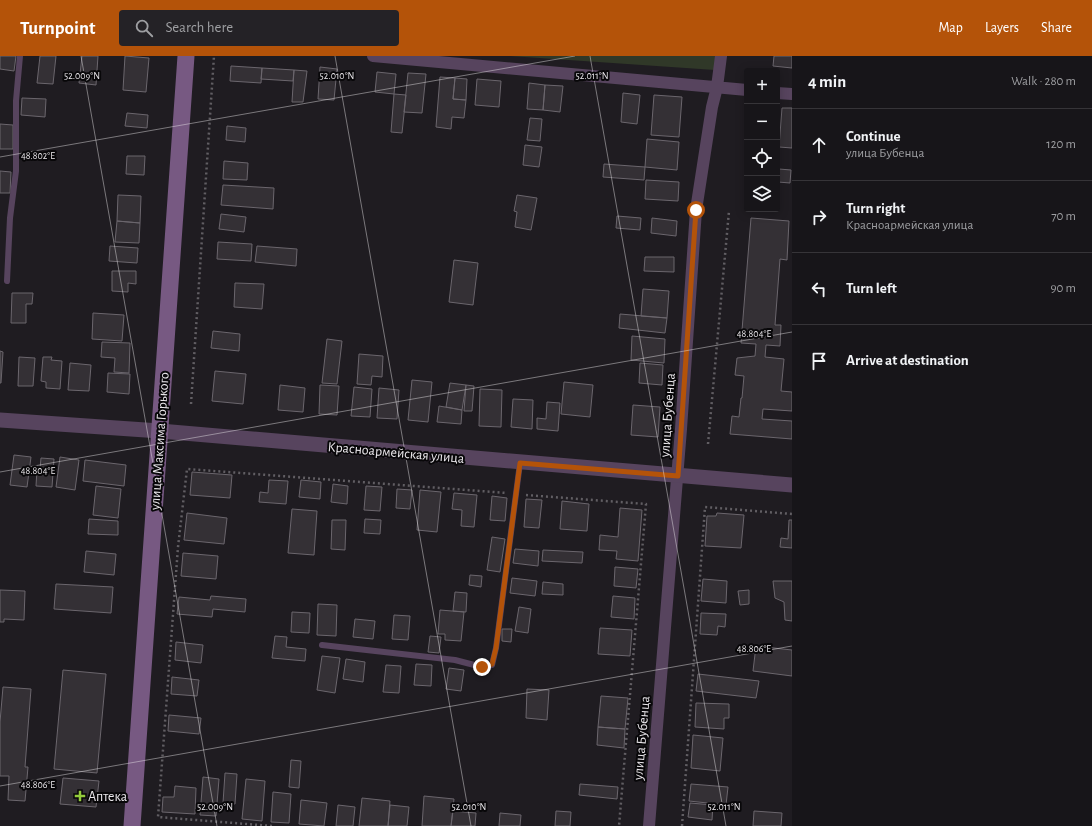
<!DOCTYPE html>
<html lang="en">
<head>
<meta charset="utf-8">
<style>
	:root { --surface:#171519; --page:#242226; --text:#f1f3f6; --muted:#9e9fa2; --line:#363438; --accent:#b45309 }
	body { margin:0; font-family:"Alegreya Sans",sans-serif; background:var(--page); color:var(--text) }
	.controls { position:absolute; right:12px; top:12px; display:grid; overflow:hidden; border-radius:4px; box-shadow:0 2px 10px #0003 }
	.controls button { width:36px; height:36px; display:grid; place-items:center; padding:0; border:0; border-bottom:1px solid var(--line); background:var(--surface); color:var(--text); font:20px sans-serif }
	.stop { position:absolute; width:12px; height:12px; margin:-9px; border:3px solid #b45309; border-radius:50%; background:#fff }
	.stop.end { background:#b45309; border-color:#fff; box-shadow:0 1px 4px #0008 }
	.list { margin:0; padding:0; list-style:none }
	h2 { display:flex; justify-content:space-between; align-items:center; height:52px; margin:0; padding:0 16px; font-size:17px }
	h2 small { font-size:13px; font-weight:400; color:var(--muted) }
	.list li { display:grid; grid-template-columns:26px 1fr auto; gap:12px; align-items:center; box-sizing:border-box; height:72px; padding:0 16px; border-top:1px solid var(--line) }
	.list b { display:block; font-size:15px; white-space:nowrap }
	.list p { margin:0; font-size:13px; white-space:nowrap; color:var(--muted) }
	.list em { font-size:13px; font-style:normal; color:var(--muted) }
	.icon { flex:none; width:22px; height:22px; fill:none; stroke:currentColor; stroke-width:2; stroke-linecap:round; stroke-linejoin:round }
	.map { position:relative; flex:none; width:792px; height:770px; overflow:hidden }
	header { display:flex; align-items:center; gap:24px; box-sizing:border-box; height:56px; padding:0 20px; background:var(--accent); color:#fff }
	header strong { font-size:19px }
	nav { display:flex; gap:22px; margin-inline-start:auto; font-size:14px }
	.search { width:280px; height:36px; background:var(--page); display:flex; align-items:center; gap:10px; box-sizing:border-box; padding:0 14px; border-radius:4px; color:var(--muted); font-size:15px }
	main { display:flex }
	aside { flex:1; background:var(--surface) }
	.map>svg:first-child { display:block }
</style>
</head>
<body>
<header>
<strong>Turnpoint</strong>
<div class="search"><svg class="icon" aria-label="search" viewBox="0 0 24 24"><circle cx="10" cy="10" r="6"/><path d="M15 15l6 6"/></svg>Search here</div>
<nav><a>Map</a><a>Layers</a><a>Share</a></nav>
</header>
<main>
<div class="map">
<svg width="792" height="770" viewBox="0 0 792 770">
	<rect width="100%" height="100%" fill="#1f1c21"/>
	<path fill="#303828" d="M510,0H717L715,14Z"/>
	<path fill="#343035" stroke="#6b666d" d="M0,0H16L14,15L0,13Z
		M40,0H56L53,28L37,27Z
		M82,0H98L96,29L79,27Z
		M125,0L149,2L146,36L123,34Z
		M774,0H792V12L773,10Z
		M231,10L262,12L261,27L230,25Z
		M320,11L337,13L334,44L318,43Z
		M262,12L294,14L293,25L261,23Z
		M294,14L307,15L303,46H292Z
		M377,16L396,18L394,38L375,36Z
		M408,17L426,18L422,57L404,56Z
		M440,21L455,22L453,43L466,44L464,62L452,61L451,73L436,71Z
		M455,22L467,23L466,44L453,43Z
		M477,23L501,25L499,51L475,49Z
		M529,27L545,29L543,54L527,53Z
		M545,29L563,30L560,56L543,54Z
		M623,37L640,39L637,68L621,66Z
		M394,38L406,39L402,77L391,76Z
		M654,39L682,41L679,81L651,79Z
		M22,42L46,43L45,61L21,59Z
		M782,52H792V92L779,91Z
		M127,57L148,59L147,72L125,70Z
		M530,62L542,63L540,85L527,84Z
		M0,68L13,69V93H0Z
		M227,70L246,72L245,86L226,84Z
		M647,83L679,86L677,114L645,111Z
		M525,89L542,91L539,111L523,109Z
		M127,100H145L144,119L126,118Z
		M224,105L248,107L247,124L223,123Z
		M604,108L645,111L644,124L603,121Z
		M779,113L791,114L790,127L778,126Z
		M0,115L11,116L10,137H0Z
		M646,124L679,126L678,145L645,143Z
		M223,129L274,132L273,153L221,149Z
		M118,139L141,140L140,167L117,165Z
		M517,139L537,142L531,174L515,171L517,156L514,155Z
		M221,158L246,161L244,176L219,173Z
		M617,160L641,162L640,174L616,172Z
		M652,162L677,165L676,180L651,177Z
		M751,162L789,165L787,204L780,203L775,269H781L780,290L766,289L765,301L784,303L781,335L792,336V355L763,353L762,363L792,365V383L730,378L732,360L739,361L741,342H742L744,320L735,319L737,302L755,300L756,288L741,287Z
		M117,165L140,167L139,187L115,186Z
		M218,186L252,188L251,205L217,203Z
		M110,190L138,192L137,207L109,205Z
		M257,190L297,193L296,210L255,206Z
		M645,201H674V216L644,215Z
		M454,204L478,207L473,249L449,246Z
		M112,215H136V228L128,227V236L112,235Z
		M235,227L264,228L262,253L234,251Z
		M643,233L669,235L667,262L641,260Z
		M12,237H33L32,248H26V267H11Z
		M93,257L124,259L122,285L92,283Z
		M620,258L667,262L665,277L619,272Z
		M213,275L240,278L239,295L211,292Z
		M632,280L665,283L664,307L631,304Z
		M327,283L342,285L337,328L322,327Z
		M102,286L130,287L129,317L114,316L115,302L101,301Z
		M0,295L3,296L1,327H0Z
		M359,298L383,300L382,321L372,320L371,329L357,328Z
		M19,301L35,302L33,330H18Z
		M43,301H52L51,304L62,305L60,333L46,332V326L41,325Z
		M70,307L91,309L89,335L68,334Z
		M640,307L663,309L662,329L639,327Z
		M215,315L246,318L243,348L212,345Z
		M108,317L130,318L129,338L107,336Z
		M412,324L432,326L428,366L408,364Z
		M564,326L593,329L590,361L561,358Z
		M450,327L466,329L462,354L446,351Z
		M280,329L305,332L303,356L278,354Z
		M320,329L339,330L337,359L319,358Z
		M466,329L474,330L472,355H464Z
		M354,331L372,333L370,361L351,360Z
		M379,332L399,334L397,363L377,362Z
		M480,333L502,334L501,371L479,370Z
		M513,343L533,344L532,373L511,371Z
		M547,346L560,347L558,375L537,373V362L546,363Z
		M633,349L660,351L658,381L631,379Z
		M439,350L462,354L461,368L437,366Z
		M14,399L31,401L27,431L10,429Z
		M60,401L79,404L75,434L56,431Z
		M41,402L54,403L52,431L36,430L37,413H40Z
		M85,404L126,409L124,430L83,425Z
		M192,416L232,419L230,442L190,439Z
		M269,424L288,425L286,448L259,446L260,436L268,437Z
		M301,424L321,426L320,443L299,441Z
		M333,428L348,430L347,448L331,446Z
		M96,430L121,433L118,462L93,459Z
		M366,430L382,431L380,455L364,454Z
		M397,433L412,434L410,453L396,452Z
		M420,434L441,436L437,476L417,474Z
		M454,437L477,439L474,471L461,470L462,454L452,453Z
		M492,440L507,442L505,465L490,464Z
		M526,443L542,444L539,472L524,471Z
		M562,445L589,448L587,475L560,473Z
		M620,452L642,454L638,505L616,503L617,495L599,494L600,479L618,481Z
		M292,453L317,455L314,499L288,497Z
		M187,457L227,462L224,488L184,484Z
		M717,457L744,459L741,492L705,490L707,460H716Z
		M89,463L118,465V479L88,478Z
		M365,463L381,464L380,478L364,477Z
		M332,464H346L345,494L331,493Z
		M789,464H792V492L780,491L781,482L788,483Z
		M492,481L505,483L500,516L487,514Z
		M515,493L539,495L538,510L513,507Z
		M543,494L583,496L582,507L542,505Z
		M86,495L116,498L114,519L84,516Z
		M183,497L218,500L216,523L181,520Z
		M615,511L638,513L636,532L614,530Z
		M470,519L482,520L481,531L469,529Z
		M512,522L537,525L535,540L510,537Z
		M703,523L727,525L726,547L701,545Z
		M773,525H792V565L785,564L784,546L775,542Z
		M543,526L563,528V539L542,538Z
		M56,528L113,531L111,557L54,553Z
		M0,534L25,535L24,564L4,563V566H0Z
		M749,534V548L740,549L738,535Z
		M455,536L467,537L466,556L453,555Z
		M211,540L246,543L245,556L213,553L212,561L177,558L179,541L210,544Z
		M613,540L635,542L634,563L611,561Z
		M318,548L337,549L336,580L317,579Z
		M519,551L531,553L528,577L515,575Z
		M440,554L464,556L461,585L445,584V578H438Z
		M292,556L310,557L309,577L291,576Z
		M701,557L726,558L725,571L718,570L717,579L700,578Z
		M394,559L410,560L408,584L392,583Z
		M355,563L375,565L373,583L353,581Z
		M600,572L632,574L630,600L598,598Z
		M502,573H512L511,586L502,585Z
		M275,580L287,581L286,591L306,593L305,605L272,602Z
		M430,580L441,581L439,597L428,596Z
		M176,586L203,589L201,607L175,604Z
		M756,590L792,594V620L753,615Z
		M322,600L340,602L335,637L317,634Z
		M346,603L365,606L363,626L343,623Z
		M416,608L432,609L431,630L414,629Z
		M386,609L401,610L399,637L383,636Z
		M449,612L464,614L461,635L446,633Z
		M63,614L106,618L97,717L54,713Z
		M698,618L759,625L756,642L696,635Z
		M172,621L199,624L197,640L171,638Z
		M3,631L31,633L25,711H28L25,745L8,744L9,720H0V666Z
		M527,633L549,634L547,664L526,662Z
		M601,640L628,642L625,673L598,671Z
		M696,647L729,648V662H724V673L695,671Z
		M169,659L201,662L199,678L168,675Z
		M598,671L625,673L624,692L597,689Z
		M693,679L723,682L720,715L691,712Z
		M291,704L301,705L299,732L289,731Z
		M225,717L237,718L235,748L223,747Z
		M203,721L219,723L216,760L200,759Z
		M63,722L99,725L96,751L60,748Z
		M246,723L265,725L262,765L242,763Z
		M580,728L618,731L617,743L579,739Z
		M691,728L728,731L726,749L689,745Z
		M175,730L196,732L195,758L162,756L163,741H174Z
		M273,736L291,738L289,767L271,766Z
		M424,740L454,743L451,770H422Z
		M362,742L390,745L388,770H359Z
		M301,744L327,747L324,770L299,768Z
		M690,747L713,749L712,764L688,761Z
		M338,749L355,751L353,770H336Z
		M390,749L409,751L407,770H388Z
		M453,755L476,757L475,770H451Z
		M556,755L571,756L570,770H555Z
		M754,755L782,757L781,770H753Z
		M500,757L521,759L520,770H499Z"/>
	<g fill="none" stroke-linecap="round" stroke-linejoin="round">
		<path stroke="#615e63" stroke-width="2.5" stroke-dasharray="2 3" stroke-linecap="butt" d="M191,348L214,0
			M708,388L729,155
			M526,439L646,448L619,770
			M272,770L158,761L178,491L187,413L507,437
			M682,770L705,451L792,458"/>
		<path stroke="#57445e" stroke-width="6" d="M7,225L10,162L16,115V45L20,0
			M322,589L455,604L482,611L492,609L496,592L520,407"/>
		<path stroke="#57445e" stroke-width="12" d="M373,0L747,34
			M777,37L792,38
			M649,770L681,373L696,154L712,51L717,31L721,0"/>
		<path stroke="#57445e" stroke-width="15" d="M0,364L160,375L792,429"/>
		<path stroke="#775982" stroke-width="17" d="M132,770L186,0"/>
	</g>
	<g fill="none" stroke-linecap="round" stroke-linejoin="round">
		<path stroke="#b45309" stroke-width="5" d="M482,611L492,608L496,592L520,407L678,420L696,154"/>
	</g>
	<path fill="none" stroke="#ebe8ec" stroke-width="1" stroke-opacity="0.45" d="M81,0L217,770M335,0L471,770M590,0L726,770M0,101L575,0M0,416L792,276M0,730L792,590"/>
	<path fill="#94cc3c" stroke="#080709" stroke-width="1.5" d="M78 734h4v4h4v4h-4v4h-4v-4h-4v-4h4z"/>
	<g text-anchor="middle" stroke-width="4" stroke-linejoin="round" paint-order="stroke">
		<g font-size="14" fill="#ebe8ec" stroke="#080709">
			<text transform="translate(667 359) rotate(-86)" y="5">улица Бубенца</text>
			<text transform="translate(159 385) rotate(-86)" y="5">улица Максима Горького</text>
			<text transform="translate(396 396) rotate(5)" y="5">Красноармейская улица</text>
			<text transform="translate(641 682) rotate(-85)" y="5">улица Бубенца</text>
		</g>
		<g font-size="14" fill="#ebe8ec" stroke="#080709" text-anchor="start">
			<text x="88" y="745">Аптека</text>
		</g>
	</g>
	<g font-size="10" text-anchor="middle" fill="#ebe8ec" stroke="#080709" stroke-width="4" stroke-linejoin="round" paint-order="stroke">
		<text x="82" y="23">52.009°N</text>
		<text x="337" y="23">52.010°N</text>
		<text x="592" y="23">52.011°N</text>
		<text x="38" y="103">48.802°E</text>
		<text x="754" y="281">48.804°E</text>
		<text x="38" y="418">48.804°E</text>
		<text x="754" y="596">48.806°E</text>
		<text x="38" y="732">48.806°E</text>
		<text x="215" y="754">52.009°N</text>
		<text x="469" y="754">52.010°N</text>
		<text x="724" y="754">52.011°N</text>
	</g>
</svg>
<div class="controls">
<button>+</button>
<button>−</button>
<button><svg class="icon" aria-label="locate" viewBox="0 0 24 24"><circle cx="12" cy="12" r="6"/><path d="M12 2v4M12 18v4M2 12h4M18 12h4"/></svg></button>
<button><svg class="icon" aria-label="layers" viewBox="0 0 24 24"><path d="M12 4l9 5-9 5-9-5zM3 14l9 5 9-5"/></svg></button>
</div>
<div class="stop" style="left:696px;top:154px"></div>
<div class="stop end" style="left:482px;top:611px"></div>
</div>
<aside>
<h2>4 min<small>Walk · 280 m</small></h2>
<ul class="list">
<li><svg class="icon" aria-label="ahead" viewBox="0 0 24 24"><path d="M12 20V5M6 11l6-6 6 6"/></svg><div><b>Continue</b><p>улица Бубенца</p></div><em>120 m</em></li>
<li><svg class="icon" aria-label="right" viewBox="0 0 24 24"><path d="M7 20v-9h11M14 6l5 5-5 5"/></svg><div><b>Turn right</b><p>Красноармейская улица</p></div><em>70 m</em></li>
<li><svg class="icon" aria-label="left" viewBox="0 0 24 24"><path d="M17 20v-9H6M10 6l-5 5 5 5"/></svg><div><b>Turn left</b></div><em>90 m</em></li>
<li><svg class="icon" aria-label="arrive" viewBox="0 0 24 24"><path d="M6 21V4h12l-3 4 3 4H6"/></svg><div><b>Arrive at destination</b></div></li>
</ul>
</aside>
</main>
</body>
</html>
